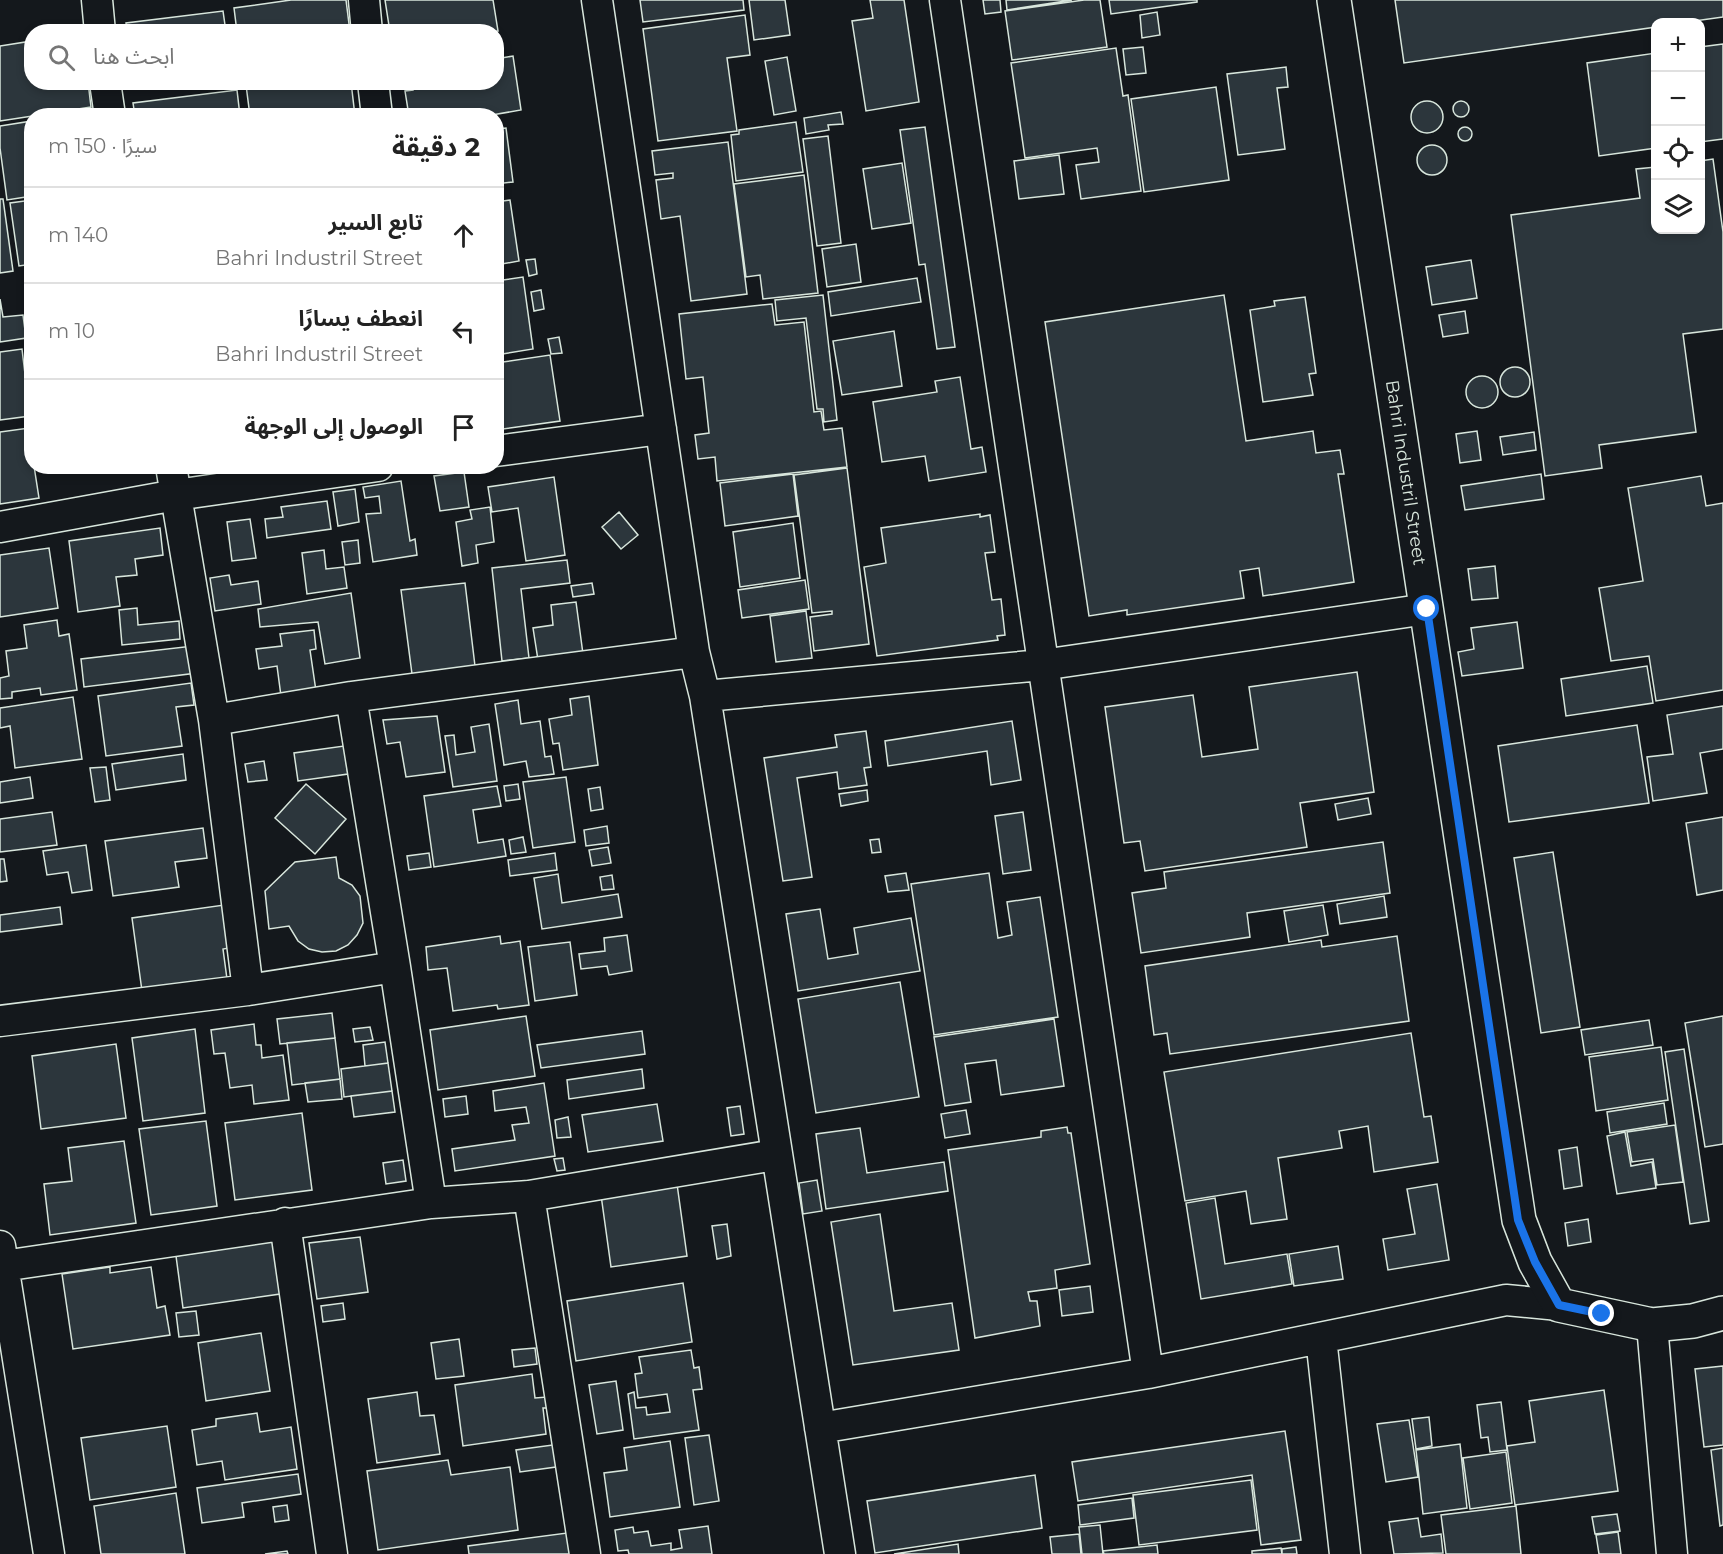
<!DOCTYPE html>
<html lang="ar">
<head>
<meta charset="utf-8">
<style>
	:root { --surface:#fff; --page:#f2f2f2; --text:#222; --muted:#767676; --line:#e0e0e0 }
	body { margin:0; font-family:Montserrat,"Noto Sans Arabic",sans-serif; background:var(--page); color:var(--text); direction:rtl }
	.controls { position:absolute; right:18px; top:18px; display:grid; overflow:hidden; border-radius:12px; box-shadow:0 3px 9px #0003 }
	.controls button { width:54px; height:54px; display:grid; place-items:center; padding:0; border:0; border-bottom:2px solid var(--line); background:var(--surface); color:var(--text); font:30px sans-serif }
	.stop { position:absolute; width:18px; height:18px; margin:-14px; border:4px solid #1a73e8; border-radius:50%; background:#fff }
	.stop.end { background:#1a73e8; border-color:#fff; box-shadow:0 2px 6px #0008 }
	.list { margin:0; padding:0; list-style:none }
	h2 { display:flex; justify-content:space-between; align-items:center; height:78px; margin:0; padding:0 24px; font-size:26px }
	h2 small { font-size:20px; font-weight:400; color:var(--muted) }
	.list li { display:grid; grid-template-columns:39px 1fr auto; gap:18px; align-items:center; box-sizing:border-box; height:96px; padding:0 24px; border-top:2px solid var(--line) }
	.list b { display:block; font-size:22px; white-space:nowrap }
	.list p { margin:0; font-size:20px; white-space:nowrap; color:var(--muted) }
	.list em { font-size:20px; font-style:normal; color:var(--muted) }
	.icon { flex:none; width:33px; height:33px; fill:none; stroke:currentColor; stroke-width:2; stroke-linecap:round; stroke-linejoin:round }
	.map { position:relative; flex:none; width:1723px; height:1554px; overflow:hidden; direction:ltr }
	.search { position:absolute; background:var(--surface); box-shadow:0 3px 9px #0003; left:24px; top:24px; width:480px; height:66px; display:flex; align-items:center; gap:15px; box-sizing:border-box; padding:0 21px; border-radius:24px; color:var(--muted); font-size:22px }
	.panel { position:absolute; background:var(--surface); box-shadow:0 3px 9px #0003; left:24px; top:108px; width:480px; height:366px; border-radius:24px; direction:rtl }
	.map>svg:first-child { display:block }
</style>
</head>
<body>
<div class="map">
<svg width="1723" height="1554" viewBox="0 0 1723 1554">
	<rect width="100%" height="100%" fill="#14181c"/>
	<path fill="#2c363c" stroke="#d8e6dc" stroke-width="1.5" d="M291,0H346L350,32H237L234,8Z
		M385,0H493L498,31L390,32Z
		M640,0H743L744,10L643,22Z
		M749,0H785L790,35L754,40Z
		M870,0H904L919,102L866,111L852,21L873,18Z
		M983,0H1000L1001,12L985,14Z
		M1006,0H1072L1007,10Z
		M1084,0H1100L1107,47L1012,60L1005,11Z
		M1109,0H1197V2L1111,14Z
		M1395,0H1723V17L1687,22H1656V27L1404,63Z
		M223,11L226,32H127L126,23Z
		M1157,12L1160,35L1142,38L1140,15Z
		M745,15L750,55L727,58L737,131L658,141L643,29Z
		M32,41V82H88L91,107L0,121V46Z
		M1723,44V139L1700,142V47Z
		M1143,47L1146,73L1126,75L1123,49Z
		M1116,48L1123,96L1128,95L1141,191L1081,199L1076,165L1099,162L1097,148L1025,158L1011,63Z
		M1656,53V148L1599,156L1587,63Z
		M513,56L521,110L486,116H409L405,91L413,90L412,82H496V59Z
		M787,57L796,111L774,115L765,61Z
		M1286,67L1288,87L1277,88L1285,149L1238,155L1227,74Z
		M133,82H187L134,89Z
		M267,82H351L355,116H250L246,85Z
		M1216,87L1229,180L1144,192L1131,99Z
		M237,90L240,116H135L133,103Z
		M1453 109a8 8 0 1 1 16 0a8 8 0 1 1-16 0Z
		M1411 117a16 16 0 1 1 32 0a16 16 0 1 1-32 0Z
		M841,112L843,124L828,125L829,130L806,134L804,118Z
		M32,121V196L7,200L0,148V126Z
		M796,122L803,172L736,181L731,135L739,134V130Z
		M1458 134a7 7 0 1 1 14 0a7 7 0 1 1-14 0Z
		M925,127L955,347L937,349L925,264L919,265L900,130Z
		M506,128L513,182L496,184V129Z
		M828,136L841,243L817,246L803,139Z
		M728,142L747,294L691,301L680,216L661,219L656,180L673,178V173L655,175L652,151Z
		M1417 160a15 15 0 1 1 30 0a15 15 0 1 1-30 0Z
		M1059,155L1064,194L1019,199L1014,161Z
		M1713,159L1723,232V329L1683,334L1696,432L1599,445L1602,468L1545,476L1511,215L1640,198L1636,169L1656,167V230H1700V161Z
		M902,163L911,223L872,229L863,169Z
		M804,175L818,293L763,299L760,275L746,277L734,184Z
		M0,199H3L13,271L0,273Z
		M32,200V264L19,266L10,203Z
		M510,200L519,261L496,265V202Z
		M856,244L861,282L827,287L822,249Z
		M535,259L537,274L529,276L526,260Z
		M1471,260L1477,298L1432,305L1426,267Z
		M523,277L533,349L496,355V281Z
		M917,278L921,302L831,316L828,292Z
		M541,290L544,309L534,311L531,292Z
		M823,295L837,420L824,422L823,409H817L806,318L777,321L775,300Z
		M1224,295L1246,441L1313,431L1316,453L1340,450L1344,474H1338L1354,582L1263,596L1259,568L1240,571L1244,598L1127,615V610L1089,616L1045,322Z
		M1305,297L1316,373L1309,374L1313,395L1263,402L1250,310L1275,306L1274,301Z
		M0,299L3,317L23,315L26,338L0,342Z
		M772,304L775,325L804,322L814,412L821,411L824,430L842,428L847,467L717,481L715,457L698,459L695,435L709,433L703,377L686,379L679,314Z
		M1465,311L1468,333L1443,337L1439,315Z
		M894,331L902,386L842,395L833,341Z
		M559,337L562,353L551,354L548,339Z
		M22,349L30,416L0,420V352Z
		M550,355L560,421L496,430V363Z
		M1500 382a15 15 0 1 1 30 0a15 15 0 1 1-30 0Z
		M1466 392a16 16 0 1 1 32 0a16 16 0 1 1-32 0Z
		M960,377L971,449L982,447L986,472L929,481L925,456L882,462L873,402L937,392L935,381Z
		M29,428L32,466H34L39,498L0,504V432Z
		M1477,431L1481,460L1460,463L1456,434Z
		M1534,432L1536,450L1503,455L1500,437Z
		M847,468L869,644L814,651L810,617L832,614V611L812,613L794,475Z
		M464,472L469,507L440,511L434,476Z
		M793,474L798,516L725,526L720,483Z
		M1541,474L1544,499L1465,510L1461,486Z
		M1701,476L1706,506L1723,503V690L1656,701L1649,656L1611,661L1599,588L1643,581L1628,488Z
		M554,477L565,555L526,561L518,508L492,512L488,487Z
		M401,481L410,541L415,539L417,555L373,562L366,514L381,513L379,496L365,498L363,487Z
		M355,489L359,522L338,526L333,492Z
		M327,501L331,529L267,538L265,519L283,517L281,507Z
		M490,507L494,542L476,545L478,563L462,566L456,522L472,519L470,510Z
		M619,512L638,535L621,549L602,527Z
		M980,514V517L990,515L995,552L985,553L992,600L1001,599L1005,635L997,636L998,640L877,656L864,567L886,563L881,528Z
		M250,519L256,558L232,561L227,522Z
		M793,523L800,578L740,587L733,532Z
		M160,528L163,555L135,559L137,575L116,577L120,606L78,612L69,541Z
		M358,540L360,563L345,565L342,542Z
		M49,548L58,608L0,617V555Z
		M324,550L326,569L344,567L347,588L307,594L302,553Z
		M567,560L570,583L521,589L529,658L502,661L492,568Z
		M1495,566L1498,598L1472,600L1468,569Z
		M229,575L231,585L258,581L261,604L215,611L210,578Z
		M805,580L809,609L742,618L738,590Z
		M465,583L475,666L412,674L401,590Z
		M592,583L594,594L573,597L571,586Z
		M351,593L360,658L325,664L318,622L260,627L258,609Z
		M576,602L583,654L538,660L533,628L553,625L551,605Z
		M137,608L138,625L179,621L180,639L122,645L119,610Z
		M806,611L812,658L776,662L770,616Z
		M57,620L59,636L69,634L77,690L41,695L40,688L12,692V698L0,699V678L9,676L6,651L27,648L24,625Z
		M1517,622L1523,668L1462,676L1458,652L1474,649L1471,628Z
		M314,630L316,649L310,650L316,691L281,696L277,666L259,669L256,649L282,646L280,634Z
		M193,646L197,673L84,687L81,659Z
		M1647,666L1653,703L1566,716L1561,679Z
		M1357,672L1374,792L1300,803L1307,847L1145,871L1140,841L1124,843L1105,707L1193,695L1202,757L1258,749L1249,687Z
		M191,683L194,705L176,707L182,746L106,756L98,696Z
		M589,696L598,765L563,770L559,743L553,744L549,719L572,715L570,699Z
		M73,697L82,759L15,768L10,726L0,728V708Z
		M518,700L521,724L540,721L545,757L551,756L554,774L529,777L526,761L504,765L495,704Z
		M1723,706V749L1700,753L1707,793L1653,801L1647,757L1673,754L1667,715Z
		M437,716L445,772L406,777L400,742L387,744L383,720Z
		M1012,721L1021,780L991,785L987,751L888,766L885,741Z
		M489,724L497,781L453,787L445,736L454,735L456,755L475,752L471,727Z
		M1637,725L1649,803L1509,822L1498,746Z
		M866,731L871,767L864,768L867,785L839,789L837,772L797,778L812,877L783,881L764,758L837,747L835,735Z
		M344,746L348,774L298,781L294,753Z
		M183,754L186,780L116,790L112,764Z
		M264,761L267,780L248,782L245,764Z
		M106,767L110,800L95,802L90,768Z
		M30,777L33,798L0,803V782Z
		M566,777L575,842L533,848L523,782Z
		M306,784L346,819L315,854L275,818Z
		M518,784L520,799L506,801L504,786Z
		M497,786L501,806L473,810L478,843L503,839L506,856L434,867L424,796Z
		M600,787L603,809L591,811L588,789Z
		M867,790L868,801L841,806L839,794Z
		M1368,798L1371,814L1338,820L1335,804Z
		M52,812L57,845L0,852V819Z
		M1023,812L1031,870L1003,874L995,816Z
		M1723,817V890L1697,895L1686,823Z
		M607,826L609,843L586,846L584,830Z
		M203,828L207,858L175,862L179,887L113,896L105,841Z
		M523,837L526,852L511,854L509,840Z
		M879,839L881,852L872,853L870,840Z
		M1383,842L1390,893L1247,913L1250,937L1141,953L1132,893L1166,888L1164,872Z
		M86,845L92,890L72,893L68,872L47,875L43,851Z
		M608,847L611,863L592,866L589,850Z
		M1553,852L1580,1027L1541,1033L1514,858Z
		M429,853L431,867L409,870L407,856Z
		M555,853L557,870L510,876L508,860Z
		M336,857L339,878L352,885L360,896L363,923L357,935L348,945L336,951L322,952L309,949L298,941L289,926L269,929L265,891L295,862Z
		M0,859H4L7,881L0,882Z
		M906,873L909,890L888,892L885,876Z
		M989,873L998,938L1012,935L1007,902L1040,897L1058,1017L934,1035L911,884Z
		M558,874L562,903L618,894L622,917L542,929L534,878Z
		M612,875L614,889L602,890L600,877Z
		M1384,896L1387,917L1340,924L1337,904Z
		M224,905L229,948L223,949L227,979L142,991L132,918Z
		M1323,905L1328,935L1289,942L1284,911Z
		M60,907L62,924L0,932V915Z
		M820,909L828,959L858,954L854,928L911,918L920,971L798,991L786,914Z
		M627,935L632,971L609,975L607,966L581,969L579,954L605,951L604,938Z
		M500,936L501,944L520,941L529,1005L498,1009L497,1005L453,1011L447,968L428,970L426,947Z
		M1397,936L1409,1021L1170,1054L1167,1033L1154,1035L1145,966L1321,940L1322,947Z
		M570,942L577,995L535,1001L528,947Z
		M900,982L919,1097L816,1113L798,999Z
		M332,1013L335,1038L280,1044L277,1019Z
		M526,1016L535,1076L438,1090L430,1030Z
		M1723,1016V1144L1705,1147L1685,1023Z
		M1054,1019L1064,1086L1001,1095L996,1060L965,1064L971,1102L945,1106L934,1037Z
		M1649,1020L1653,1045L1585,1055L1581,1030Z
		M254,1024L256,1045H261L262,1058L283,1055L289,1100L254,1104L252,1085L230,1088L225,1053L214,1054L211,1030Z
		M370,1027L373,1040L355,1042L353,1029Z
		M195,1029L205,1113L143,1121L132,1038Z
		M642,1031L645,1054L541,1068L537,1045Z
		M1411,1033L1424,1117L1431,1116L1438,1162L1374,1172L1368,1126L1339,1131L1342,1148L1278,1158L1287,1219L1251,1224L1246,1191L1185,1201L1164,1072Z
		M335,1038L340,1079L292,1085L287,1043Z
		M385,1042L388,1063L365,1066L363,1045Z
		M116,1044L126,1118L41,1129L32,1056Z
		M1661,1047L1668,1100L1596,1111L1589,1057Z
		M1684,1049L1709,1221L1690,1224L1665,1052Z
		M388,1063L392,1091L344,1097L341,1069Z
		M642,1069L644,1088L569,1099L567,1080Z
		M340,1079L342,1099L308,1102L305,1083Z
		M544,1083L555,1156L455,1171L452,1149L515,1140L512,1125L529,1123L526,1107L495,1111L493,1091Z
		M392,1091L395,1112L354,1117L351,1096Z
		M466,1096L468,1114L445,1117L443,1099Z
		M1664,1103L1667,1124L1610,1133L1607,1112Z
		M657,1104L663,1141L588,1152L582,1115Z
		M740,1106L744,1134L731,1136L727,1108Z
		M966,1110L970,1134L945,1138L941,1114Z
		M302,1113L312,1190L235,1200L225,1123Z
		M568,1117L571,1137L557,1138L555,1120Z
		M206,1121L217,1206L151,1215L139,1129Z
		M1675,1125L1683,1182L1657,1185L1653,1159L1632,1162L1627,1132Z
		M1067,1127L1068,1133H1071L1090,1264L1055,1270L1057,1288L1028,1292L1030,1301H1037L1040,1326L975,1338L948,1150L1041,1137V1131Z
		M860,1128L867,1173L944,1162L948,1191L826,1209L816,1134Z
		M1625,1132L1631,1166L1652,1162L1656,1188L1617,1194L1607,1136Z
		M124,1141L136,1223L50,1235L44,1184L72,1181L68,1148Z
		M1577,1147L1582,1186L1564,1189L1559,1150Z
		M563,1158L565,1170L557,1171L554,1159Z
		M403,1160L406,1181L386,1184L383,1163Z
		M817,1180L822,1211L803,1214L799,1183Z
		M677,1184L687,1256L611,1267L601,1195Z
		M1437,1184L1449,1260L1388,1270L1383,1239L1415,1234L1407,1189Z
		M1215,1198L1225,1264L1287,1254L1292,1284L1201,1299L1186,1203Z
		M880,1214L894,1311L952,1303L959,1350L853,1365L831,1222Z
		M1588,1219L1591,1242L1568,1246L1565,1223Z
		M727,1224L731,1256L717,1259L712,1226Z
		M360,1237L368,1292L317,1299L309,1243Z
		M279,1240L287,1293L183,1308L176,1256Z
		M1338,1246L1343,1279L1294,1286L1289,1254Z
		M110,1267V1273L151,1267L157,1308L165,1306L170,1335L73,1349L62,1274Z
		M683,1283L692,1342L576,1361L567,1301Z
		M1090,1286L1093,1312L1062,1316L1059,1290Z
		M343,1303L345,1319L323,1322L321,1306Z
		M196,1311L199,1335L179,1337L176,1313Z
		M261,1333L270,1391L206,1401L198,1343Z
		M459,1339L464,1376L436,1379L431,1343Z
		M535,1348L537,1364L514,1367L512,1350Z
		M691,1350L694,1368L699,1367L702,1389L693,1390L699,1430L634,1439L628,1394L634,1392L636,1408L646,1407L647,1415L670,1412L667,1394L638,1398L635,1374L642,1373L639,1357Z
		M1723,1366V1445L1704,1447L1695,1369Z
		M532,1374L535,1398L547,1397L549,1408H543L546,1434L463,1446L455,1385Z
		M616,1381L623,1430L597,1434L589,1385Z
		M1604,1390L1618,1491L1515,1505L1507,1446L1535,1442L1529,1401Z
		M417,1392L420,1416L434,1415L440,1454L377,1463L368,1399Z
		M1501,1402L1507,1450L1490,1452L1488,1437L1481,1438L1477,1405Z
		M257,1413L260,1432L291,1427L297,1469L225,1480L222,1461L197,1465L192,1430L216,1426V1419Z
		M1429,1417L1432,1446L1416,1449L1412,1419Z
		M1409,1420L1418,1477L1386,1482L1377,1424Z
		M167,1426L176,1487L90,1500L81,1438Z
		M1285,1431L1301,1540L1261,1545L1252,1475L1078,1501L1072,1462Z
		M709,1435L719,1501L694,1505L685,1438Z
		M670,1441L680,1507L610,1517L604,1473L627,1470L624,1448Z
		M560,1444L563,1466L520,1472L516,1450Z
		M1460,1444L1467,1508L1423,1514L1416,1450Z
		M1723,1448V1525L1720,1526L1711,1450Z
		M1506,1452L1512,1503L1470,1509L1463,1458Z
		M448,1460L451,1475L510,1467L518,1530L378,1550L367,1471Z
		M298,1474L301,1494L242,1503L244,1517L202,1523L197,1488Z
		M1035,1475L1042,1528L875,1553L867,1501Z
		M1251,1480L1257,1530L1139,1545L1133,1495Z
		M176,1493L185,1554H101L94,1506Z
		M1132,1498L1134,1518L1080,1525L1078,1505Z
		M287,1505L289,1520L275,1522L273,1507Z
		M1516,1506L1521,1554H1446L1441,1515Z
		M1617,1514L1620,1531L1595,1534L1592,1517Z
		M1418,1518L1421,1537L1441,1534L1443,1553L1394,1554L1389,1522Z
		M1100,1525L1103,1554H1082L1079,1527Z
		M708,1526L712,1554H629L628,1550L618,1551L615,1530L633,1527L634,1533L648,1531L651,1546L671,1543V1550L682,1548L679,1530Z
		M1618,1532L1621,1554H1599L1596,1535Z
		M567,1533L570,1554H469L468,1546Z
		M1079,1534L1081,1554H1052L1050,1537Z
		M958,1544L959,1554H894Z
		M1157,1545L1158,1554H1104L1103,1551Z
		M1296,1547L1297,1554H1282V1549Z
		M1281,1548L1282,1554H1252V1551Z
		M287,1551L288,1554H265Z"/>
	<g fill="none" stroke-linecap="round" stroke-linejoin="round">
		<g stroke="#d8e6dc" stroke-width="33">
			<path id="minor" d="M97,0L100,32
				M364,0L367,32
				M597,0L694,652L705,696L840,1554
				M945,0L1148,1373
				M105,82L110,116
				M373,82L377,116
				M496,451L661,429
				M0,527L176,495L378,466
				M705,696L1042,665L1427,609
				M351,697L694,652
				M214,720L351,697L395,967L248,990
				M395,967L431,1203
				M0,1021L248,990L214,720L171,466
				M529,1196L585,1554
				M285,1223L332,1554
				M0,1246L49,1554
				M3,1266L431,1203L529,1196L775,1155
				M1652,1325L1672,1554
				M1321,1338L1345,1554
				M820,1428L1148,1373L1506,1300L1559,1305"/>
		</g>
		<g stroke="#d8e6dc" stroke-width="36">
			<g id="tertiary">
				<path id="s1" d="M1334,0L1519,1220L1535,1262L1559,1305L1652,1325L1693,1321L1723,1313"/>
			</g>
		</g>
		<use href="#minor" stroke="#14181c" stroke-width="30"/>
		<use href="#tertiary" stroke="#14181c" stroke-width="33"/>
	</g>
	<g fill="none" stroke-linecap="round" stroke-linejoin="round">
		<path stroke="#1a73e8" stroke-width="8" d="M1427,609L1518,1220L1535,1262L1559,1305L1602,1314"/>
	</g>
	<g text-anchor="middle" stroke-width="4.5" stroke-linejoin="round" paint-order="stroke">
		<g font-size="18" fill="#d8e6dc" stroke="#14181c">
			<text dy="6" stroke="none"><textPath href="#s1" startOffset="478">Bahri Industril Street</textPath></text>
		</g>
	</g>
</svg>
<div class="controls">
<button>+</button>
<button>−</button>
<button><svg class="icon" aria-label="locate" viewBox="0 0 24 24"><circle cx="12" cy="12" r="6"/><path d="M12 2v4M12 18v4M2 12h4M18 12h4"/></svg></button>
<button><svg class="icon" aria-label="layers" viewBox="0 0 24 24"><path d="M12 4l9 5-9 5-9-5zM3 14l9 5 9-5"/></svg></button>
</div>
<div class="stop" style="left:1427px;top:609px"></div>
<div class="stop end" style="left:1602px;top:1314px"></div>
<div class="search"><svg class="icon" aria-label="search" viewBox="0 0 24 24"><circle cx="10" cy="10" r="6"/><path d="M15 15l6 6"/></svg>ابحث هنا</div>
<section class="panel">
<h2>2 دقيقة<small>سيرًا · 150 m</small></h2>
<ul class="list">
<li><svg class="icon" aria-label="ahead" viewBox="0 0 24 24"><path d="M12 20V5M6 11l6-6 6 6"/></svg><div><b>تابع السير</b><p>Bahri Industril Street</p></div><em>140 m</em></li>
<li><svg class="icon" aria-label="left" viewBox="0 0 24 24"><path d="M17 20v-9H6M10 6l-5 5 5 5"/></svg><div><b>انعطف يسارًا</b><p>Bahri Industril Street</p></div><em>10 m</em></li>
<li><svg class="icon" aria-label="arrive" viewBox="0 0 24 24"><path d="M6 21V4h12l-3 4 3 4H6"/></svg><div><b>الوصول إلى الوجهة</b></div></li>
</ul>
</section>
</div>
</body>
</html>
